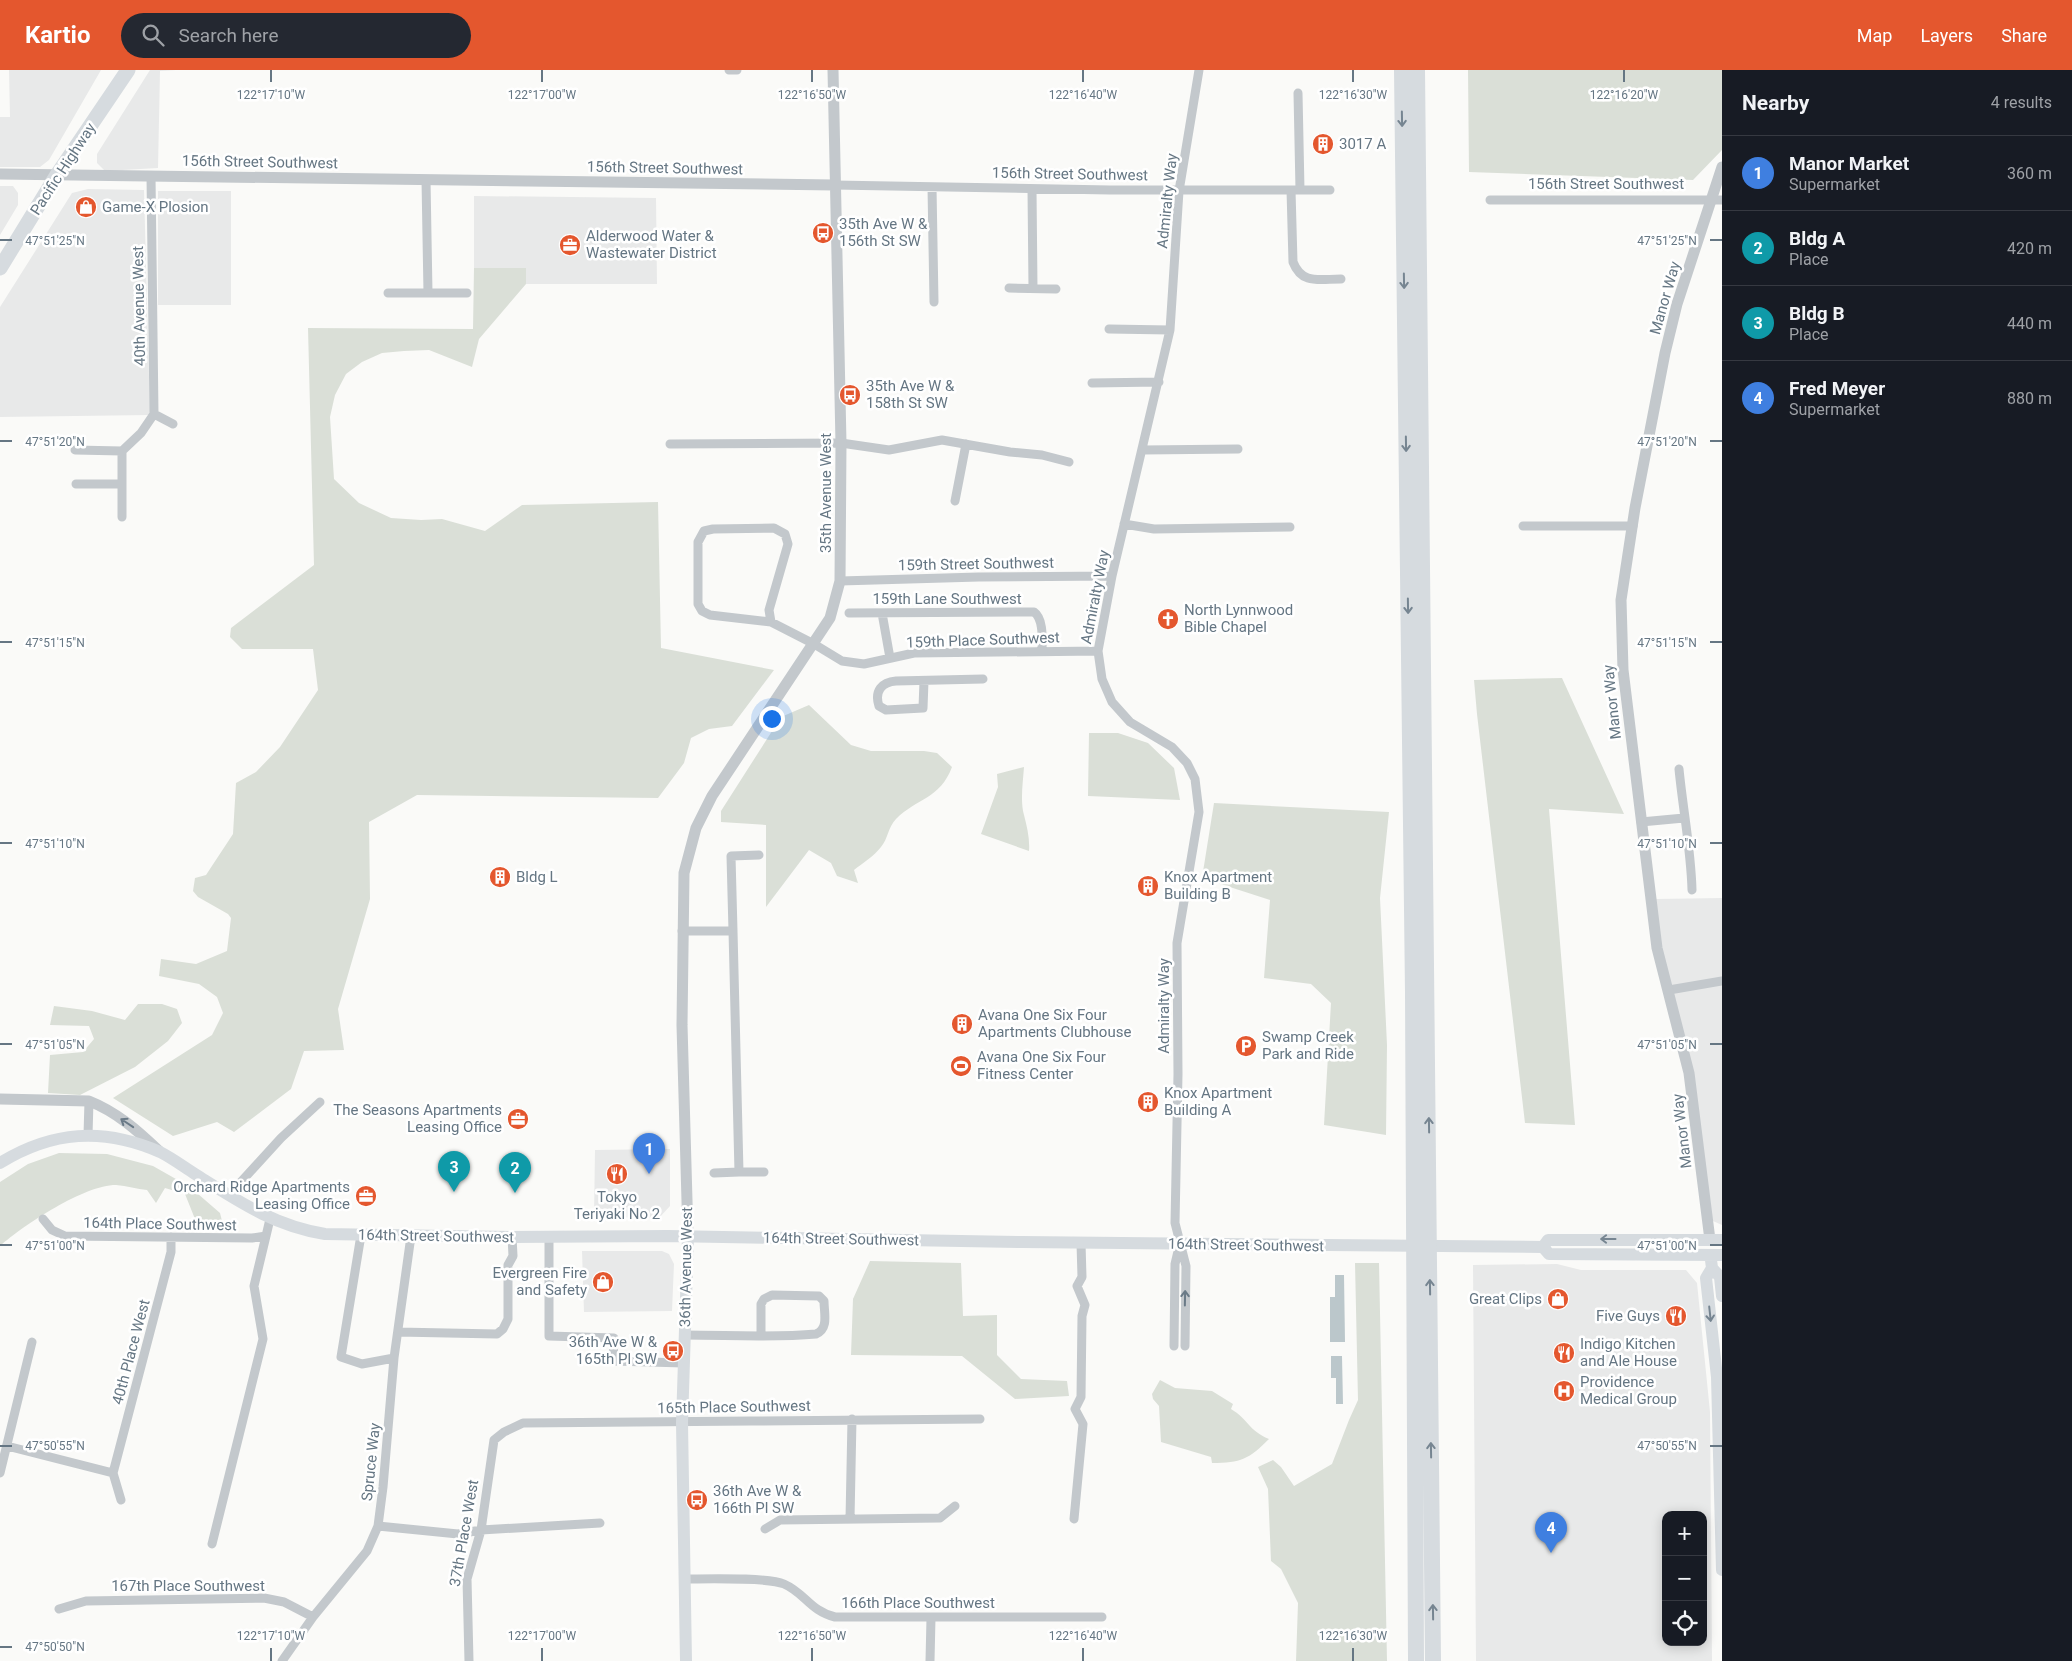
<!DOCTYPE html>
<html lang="en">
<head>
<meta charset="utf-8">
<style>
	:root { --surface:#171b24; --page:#242831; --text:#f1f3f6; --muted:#9ea1a6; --line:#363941; --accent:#e4572e }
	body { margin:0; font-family:Roboto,sans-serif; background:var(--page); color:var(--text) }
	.controls { position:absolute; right:15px; bottom:15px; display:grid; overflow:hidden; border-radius:10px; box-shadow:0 2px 12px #0003 }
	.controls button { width:45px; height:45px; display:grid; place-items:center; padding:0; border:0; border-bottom:1px solid var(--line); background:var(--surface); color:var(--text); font:25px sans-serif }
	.you { position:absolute; left:771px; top:648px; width:18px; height:18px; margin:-12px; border:4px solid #fff; border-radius:50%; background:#1a73e8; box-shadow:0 0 0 8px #1a73e833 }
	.badge { display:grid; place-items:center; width:32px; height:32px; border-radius:50%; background:var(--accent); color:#fff; font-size:16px; font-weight:700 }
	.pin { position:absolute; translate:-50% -41px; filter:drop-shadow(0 1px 2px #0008) }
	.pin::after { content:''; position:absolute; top:26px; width:18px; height:15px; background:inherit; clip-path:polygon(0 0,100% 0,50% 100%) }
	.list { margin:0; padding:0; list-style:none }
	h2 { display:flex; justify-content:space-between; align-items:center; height:65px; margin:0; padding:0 20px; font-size:21px }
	h2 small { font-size:16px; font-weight:400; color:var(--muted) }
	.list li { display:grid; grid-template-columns:32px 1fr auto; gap:15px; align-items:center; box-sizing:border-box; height:75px; padding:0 20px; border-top:1px solid var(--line) }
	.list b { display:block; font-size:19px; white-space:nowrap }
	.list p { margin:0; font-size:16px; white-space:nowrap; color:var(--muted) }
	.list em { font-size:16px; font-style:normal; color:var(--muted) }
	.icon { flex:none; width:28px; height:28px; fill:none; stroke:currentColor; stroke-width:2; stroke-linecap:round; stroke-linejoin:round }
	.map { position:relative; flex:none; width:1722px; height:1591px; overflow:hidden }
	header { display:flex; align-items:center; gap:30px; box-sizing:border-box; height:70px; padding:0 25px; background:var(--accent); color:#fff }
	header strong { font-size:24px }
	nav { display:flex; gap:28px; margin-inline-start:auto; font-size:18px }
	.search { width:350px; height:45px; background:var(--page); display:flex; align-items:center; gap:12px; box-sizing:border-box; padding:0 18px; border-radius:28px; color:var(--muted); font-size:19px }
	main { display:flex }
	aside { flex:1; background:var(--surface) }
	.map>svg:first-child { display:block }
</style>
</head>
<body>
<header>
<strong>Kartio</strong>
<div class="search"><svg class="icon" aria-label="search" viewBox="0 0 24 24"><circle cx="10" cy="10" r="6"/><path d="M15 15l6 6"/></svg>Search here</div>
<nav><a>Map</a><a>Layers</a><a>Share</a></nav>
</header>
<main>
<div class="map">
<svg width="1722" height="1591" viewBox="0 0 1722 1591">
	<rect width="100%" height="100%" fill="#fafaf8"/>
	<path fill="#e8e9e9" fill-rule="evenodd" d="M9,0H101L49,90L40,97H0V47H10Z
		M150,0H176L160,1L158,98L105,101L97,93V84Z
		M0,116H13L18,123V135L0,165Z
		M88,119L144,120L150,345L0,347V237L72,123Z
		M158,121H231V235H158Z
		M474,126L656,128L657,214H526V198H474Z
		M1722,828V1155L1713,1151L1705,1134L1692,1017L1657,878L1656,829Z
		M670,1079V1136L659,1148L594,1147L595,1080Z
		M582,1181H662L669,1184L674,1194L672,1241L584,1242Z
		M1557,1194L1581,1200H1686L1697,1213L1710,1342L1712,1591H1476L1473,1195ZM1666,1445H1703V1572H1666Z"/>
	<path fill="#dadfd7" d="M1468,0H1722V80L1693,110L1469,102Z
		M474,198H526V214L479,269L472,297L429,280L404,281L382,283L362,292L346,304L335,325L330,347L334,409L359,433L391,448L421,450L442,449L485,461L522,435L658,432L661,578L774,600L732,656L709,659L691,668L684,693L658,728L417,725L369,752L370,829L338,939L344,980L304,981L291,1019L234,1062L217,1052L173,1066L113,1028L212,965L223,943L217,927L199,914L159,906L161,889L196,894L227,881L231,848L228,844L198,827L193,821L195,808L206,805L233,764L236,713L256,702L280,677L318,620L313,579H242L230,567L231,558L314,495L308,258L473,259Z
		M1562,608L1624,744L1549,739L1575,1055L1525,1053L1477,644L1474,610Z
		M809,635L851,675L871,681H924L937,683L952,697C940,729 917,728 896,749C888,757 888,769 881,777C874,786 863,793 854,800L858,813L837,806L831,793L809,780L766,837V755L721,752V741L781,647Z
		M1089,663H1118L1148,673L1174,698L1180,730L1088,726Z
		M1024,697C1023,712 1020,731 1024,745C1027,757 1030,769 1029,781L981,764L998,717L997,704Z
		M1214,733L1389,742L1380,828L1387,975L1386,1065L1324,1055L1331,933L1311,914L1264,908L1270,830L1202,808Z
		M138,934H162L177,939L182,953L168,971L135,997L80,1025L48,1023L50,985L83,982L94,969L89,956L50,955L54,936L92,941L125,950Z
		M59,1083L107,1084L153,1096L190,1117L220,1143L224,1159L195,1149L185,1124L165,1118L156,1133L147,1120C137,1119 127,1116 116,1115C84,1115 24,1155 0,1176V1112L28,1094Z
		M870,1191L961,1193L963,1246L997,1245V1285L1021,1309L1067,1311L1069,1326L1015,1329L962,1286L851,1285L853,1229Z
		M1355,1193H1379L1387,1591H1296L1298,1533L1281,1499L1271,1491L1268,1419L1258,1397L1273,1390L1281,1397L1294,1416L1332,1394L1349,1350L1358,1330Z
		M1160,1310L1175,1318L1212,1321L1233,1334L1231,1339C1248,1349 1249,1361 1269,1369C1249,1389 1241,1393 1212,1393L1211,1387L1161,1372L1159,1336L1153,1329L1152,1324Z"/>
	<path fill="#bbc7cb" d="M1335,1205H1344L1345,1272H1330V1227H1335Z
		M1331,1286H1342L1343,1334H1336V1308H1331Z"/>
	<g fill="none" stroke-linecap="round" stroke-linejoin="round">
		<path stroke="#c3c8cc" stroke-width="9" d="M729,0H737
			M1298,23L1300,120
			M151,106L154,344L173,354
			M426,110L428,223
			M834,115L1110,120H1330
			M932,117L934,232
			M1032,119L1033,218
			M1291,120L1293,192C1302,215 1319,209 1341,209
			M1490,130H1722
			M1009,218L1056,219
			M388,223H467
			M1109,259L1170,260
			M1092,313L1159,312
			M670,374L841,373L889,380L942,370L1010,382L1042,385L1069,392
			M75,380L122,381
			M1143,380L1238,379
			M76,414H122
			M955,431L966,374
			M122,447V381L141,363L154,344
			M1124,454L1154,459L1290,457
			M1523,456H1633
			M840,511L979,507L1112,506
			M849,543L1034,542C1044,549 1042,570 1042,581
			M882,543L890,588
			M771,552L769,540L788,474L785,464L774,458L713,459L704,461L698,472V534L702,541L710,545L771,552L814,574L842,591L864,594L914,583L1098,581
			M924,611L923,638L886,640L879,636C874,621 882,612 896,611L983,609
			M1679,699C1683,740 1691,780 1692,820
			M1641,752L1684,748
			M682,861H733L739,1102H764
			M733,861L731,786L759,785
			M1669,920L1722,911
			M88,1065L89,1031
			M714,1103L739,1102
			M229,1125L281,1068L320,1032
			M43,1149L52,1160L65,1166L252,1168L266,1166L270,1149
			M361,1165L341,1287L362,1294L394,1288
			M549,1166V1266L614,1268L613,1291L684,1293
			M398,1262L497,1264L503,1259L508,1249V1195L513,1186L512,1167
			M685,1265C728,1265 773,1268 816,1264C829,1259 824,1243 824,1231L819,1226L772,1225L764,1229L761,1234V1265
			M1174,1276L1175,1194L1179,1177
			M1185,1276L1186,1196L1175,1153L1178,1004L1177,873L1199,742L1195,709L1187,693L1172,677L1130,652L1112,632L1102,609L1098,581L1112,506L1170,260L1179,121L1199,0
			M7,1376L113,1403
			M0,1403L32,1272
			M113,1403L171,1182V1167
			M113,1403L121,1430
			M850,1449L852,1349
			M1074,1449L1083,1354L1075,1339L1081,1327L1082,1246L1085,1235L1077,1216L1082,1207L1081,1173
			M378,1456L458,1464L481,1460L600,1453
			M765,1459L780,1450L940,1448L955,1436
			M212,1474L263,1269L254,1216L266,1166
			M684,1509C706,1509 768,1507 784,1514C805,1523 810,1541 835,1547H1102
			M59,1539L86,1531L264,1528L284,1532L313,1547
			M282,1591L313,1547L367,1481L378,1456L383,1417L394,1288L411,1166
			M469,1591L467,1509L481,1460L494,1370L504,1362L523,1353C675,1353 828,1349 980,1349
			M930,1591L931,1548"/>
		<path stroke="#c3c8cc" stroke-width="11" d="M0,104L834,115
			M0,1029L89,1031C117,1042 138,1061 159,1081
			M688,1166L682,955L684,803L696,758L712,726L830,548L840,511L841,373L833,0
			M1710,1170L1689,1003L1657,878L1623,600L1621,530L1635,438L1665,283L1677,234L1722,97"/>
		<path stroke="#d6dbdf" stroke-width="12" d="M0,1093C52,1061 103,1057 160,1082C172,1088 184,1097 195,1104C238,1131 274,1156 325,1164L512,1167L668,1166L1022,1172L1543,1177
			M1543,1177L1548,1170H1722
			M1543,1177L1549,1184L1722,1185
			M1711,1190L1712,1198L1720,1207L1722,1226
			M1712,1198L1706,1208L1717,1307L1722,1500
			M686,1591L682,1353L688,1166"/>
		<path stroke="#d6dbdf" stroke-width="15" d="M0,198L57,105L128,0"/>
		<path stroke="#d6dbdf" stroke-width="16" d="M1402,0L1413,922L1416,1591
			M1417,0L1433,1591"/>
	</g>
	<defs><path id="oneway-shaft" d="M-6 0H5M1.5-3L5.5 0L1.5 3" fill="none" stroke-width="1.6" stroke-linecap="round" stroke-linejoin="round" transform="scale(1.25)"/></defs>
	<g stroke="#768591">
		<use href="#oneway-shaft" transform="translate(1402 49) rotate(89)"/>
		<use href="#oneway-shaft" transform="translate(1404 211) rotate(89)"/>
		<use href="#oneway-shaft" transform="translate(1406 374) rotate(89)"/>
		<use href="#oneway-shaft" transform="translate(1408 536) rotate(89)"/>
		<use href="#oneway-shaft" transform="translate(1429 1055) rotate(-91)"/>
		<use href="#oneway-shaft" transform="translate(1608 1169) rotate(180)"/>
		<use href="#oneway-shaft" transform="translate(1430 1217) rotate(-91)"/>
		<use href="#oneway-shaft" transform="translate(1710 1244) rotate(84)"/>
		<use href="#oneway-shaft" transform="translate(1431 1380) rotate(-91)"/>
		<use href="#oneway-shaft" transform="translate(1433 1542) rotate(-91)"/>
	</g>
	<g stroke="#6a7a87">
		<use href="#oneway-shaft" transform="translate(127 1053) rotate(-146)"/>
		<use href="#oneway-shaft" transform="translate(1185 1228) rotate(-89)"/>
	</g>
	<path fill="none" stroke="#657683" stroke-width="2" d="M271,0V12M542,0V12M812,0V12M1083,0V12M1353,0V12M1624,0V12M0,170H12M1710,170H1722M0,371H12M1710,371H1722M0,572H12M1710,572H1722M0,773H12M1710,773H1722M0,974H12M1710,974H1722M0,1175H12M1710,1175H1722M0,1376H12M1710,1376H1722M0,1577H12M271,1578V1591M542,1578V1591M812,1578V1591M1083,1578V1591M1353,1578V1591"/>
	<defs>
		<g id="building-disc" transform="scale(1.125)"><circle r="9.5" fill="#e4572e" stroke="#fff"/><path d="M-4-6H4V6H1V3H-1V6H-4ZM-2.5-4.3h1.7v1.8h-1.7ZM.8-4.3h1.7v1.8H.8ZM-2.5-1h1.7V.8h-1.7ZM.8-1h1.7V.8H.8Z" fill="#fff"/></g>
		<g id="shop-disc" transform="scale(1.125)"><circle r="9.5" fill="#e4572e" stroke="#fff"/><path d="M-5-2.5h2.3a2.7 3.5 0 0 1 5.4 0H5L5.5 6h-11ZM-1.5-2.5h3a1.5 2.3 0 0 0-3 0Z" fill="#fff"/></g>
		<g id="bus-disc" transform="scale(1.125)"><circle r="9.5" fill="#e4572e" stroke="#fff"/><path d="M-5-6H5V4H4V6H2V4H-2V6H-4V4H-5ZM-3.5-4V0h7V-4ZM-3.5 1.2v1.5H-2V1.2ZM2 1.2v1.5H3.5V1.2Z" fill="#fff"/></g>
		<g id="office-disc" transform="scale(1.125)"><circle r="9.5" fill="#e4572e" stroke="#fff"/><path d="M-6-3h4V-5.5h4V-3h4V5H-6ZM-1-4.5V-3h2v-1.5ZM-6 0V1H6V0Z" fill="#fff"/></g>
		<g id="church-disc" transform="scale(1.125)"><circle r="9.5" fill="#e4572e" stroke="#fff"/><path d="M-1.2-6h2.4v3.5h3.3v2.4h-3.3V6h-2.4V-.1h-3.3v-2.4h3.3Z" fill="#fff"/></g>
		<g id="parking-disc" transform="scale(1.125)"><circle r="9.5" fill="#e4572e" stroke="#fff"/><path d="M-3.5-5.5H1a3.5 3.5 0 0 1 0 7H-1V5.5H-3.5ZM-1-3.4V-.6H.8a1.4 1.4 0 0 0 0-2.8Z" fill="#fff"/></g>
		<g id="stadium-disc" transform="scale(1.125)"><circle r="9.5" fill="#e4572e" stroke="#fff"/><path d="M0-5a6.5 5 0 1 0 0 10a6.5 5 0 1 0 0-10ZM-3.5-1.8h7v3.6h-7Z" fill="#fff"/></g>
		<g id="restaurant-disc" transform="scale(1.125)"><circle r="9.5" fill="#e4572e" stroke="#fff"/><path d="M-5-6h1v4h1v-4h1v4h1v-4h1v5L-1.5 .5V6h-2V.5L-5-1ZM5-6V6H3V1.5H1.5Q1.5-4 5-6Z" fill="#fff"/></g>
		<g id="hospital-disc" transform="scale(1.125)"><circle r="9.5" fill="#e4572e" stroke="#fff"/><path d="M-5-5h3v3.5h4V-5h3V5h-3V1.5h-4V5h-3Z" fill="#fff"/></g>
	</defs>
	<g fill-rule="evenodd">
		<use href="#building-disc" x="1323" y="74"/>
		<use href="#shop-disc" x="86" y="137"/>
		<use href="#bus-disc" x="823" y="163"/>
		<use href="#office-disc" x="570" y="175"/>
		<use href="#bus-disc" x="850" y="325"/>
		<use href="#church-disc" x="1168" y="549"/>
		<use href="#building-disc" x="500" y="807"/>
		<use href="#building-disc" x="1148" y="816"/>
		<use href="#building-disc" x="962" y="954"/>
		<use href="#parking-disc" x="1246" y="976"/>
		<use href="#stadium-disc" x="961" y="996"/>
		<use href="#building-disc" x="1148" y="1032"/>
		<use href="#office-disc" x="518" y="1049"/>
		<use href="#restaurant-disc" x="617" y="1104"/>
		<use href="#office-disc" x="366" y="1126"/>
		<use href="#shop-disc" x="603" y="1212"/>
		<use href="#shop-disc" x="1558" y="1229"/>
		<use href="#restaurant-disc" x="1676" y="1246"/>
		<use href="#bus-disc" x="673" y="1281"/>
		<use href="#restaurant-disc" x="1564" y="1283"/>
		<use href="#hospital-disc" x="1564" y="1321"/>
		<use href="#bus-disc" x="697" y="1430"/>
	</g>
	<g text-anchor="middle" stroke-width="5" stroke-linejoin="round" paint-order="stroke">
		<g font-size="15" fill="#657683" stroke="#fff" text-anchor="start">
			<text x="1339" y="79">3017 A</text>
			<text x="102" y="142">Game-X Plosion</text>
			<text x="839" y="159">35th Ave W &amp;<tspan x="839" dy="17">156th St SW</tspan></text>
			<text x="586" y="171">Alderwood Water &amp;<tspan x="586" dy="17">Wastewater District</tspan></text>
			<text x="866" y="321">35th Ave W &amp;<tspan x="866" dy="17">158th St SW</tspan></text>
			<text x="1184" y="545">North Lynnwood<tspan x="1184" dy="17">Bible Chapel</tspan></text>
			<text x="516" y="812">Bldg L</text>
			<text x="1164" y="812">Knox Apartment<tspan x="1164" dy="17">Building B</tspan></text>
			<text x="978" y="950">Avana One Six Four<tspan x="978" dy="17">Apartments Clubhouse</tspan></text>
			<text x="1262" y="972">Swamp Creek<tspan x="1262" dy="17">Park and Ride</tspan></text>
			<text x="977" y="992">Avana One Six Four<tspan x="977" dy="17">Fitness Center</tspan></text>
			<text x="1164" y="1028">Knox Apartment<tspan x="1164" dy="17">Building A</tspan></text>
			<text x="502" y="1045" text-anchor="end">The Seasons Apartments<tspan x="502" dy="17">Leasing Office</tspan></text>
			<text x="350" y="1122" text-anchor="end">Orchard Ridge Apartments<tspan x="350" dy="17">Leasing Office</tspan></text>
			<text x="617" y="1132" text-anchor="middle">Tokyo<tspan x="617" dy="17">Teriyaki No 2</tspan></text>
			<text x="587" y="1208" text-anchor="end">Evergreen Fire<tspan x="587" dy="17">and Safety</tspan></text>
			<text x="1542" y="1234" text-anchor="end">Great Clips</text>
			<text x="1660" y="1251" text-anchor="end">Five Guys</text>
			<text x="657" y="1277" text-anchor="end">36th Ave W &amp;<tspan x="657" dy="17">165th Pl SW</tspan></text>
			<text x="1580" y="1279">Indigo Kitchen<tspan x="1580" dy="17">and Ale House</tspan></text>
			<text x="1580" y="1317">Providence<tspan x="1580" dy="17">Medical Group</tspan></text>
			<text x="713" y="1426">36th Ave W &amp;<tspan x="713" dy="17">166th Pl SW</tspan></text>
		</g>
		<g font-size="15" fill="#657683" stroke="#fff">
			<text transform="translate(260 92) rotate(1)" y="5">156th Street Southwest</text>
			<text transform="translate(665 98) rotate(1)" y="5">156th Street Southwest</text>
			<text transform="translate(63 99) rotate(-57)" y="5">Pacific Highway</text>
			<text transform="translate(1070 104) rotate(1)" y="5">156th Street Southwest</text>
			<text x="1606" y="119">156th Street Southwest</text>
			<text transform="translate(1167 131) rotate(-84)" y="5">Admiralty Way</text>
			<text transform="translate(1665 228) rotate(-74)" y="5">Manor Way</text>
			<text transform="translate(139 236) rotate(-91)" y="5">40th Avenue West</text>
			<text transform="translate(826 423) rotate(-90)" y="5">35th Avenue West</text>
			<text transform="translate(976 494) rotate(-1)" y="5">159th Street Southwest</text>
			<text transform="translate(1095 527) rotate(-79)" y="5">Admiralty Way</text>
			<text x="947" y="534">159th Lane Southwest</text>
			<text transform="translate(983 570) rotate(-2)" y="5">159th Place Southwest</text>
			<text transform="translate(1612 632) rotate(-96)" y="5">Manor Way</text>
			<text transform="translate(1164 936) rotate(-90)" y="5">Admiralty Way</text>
			<text transform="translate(1682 1061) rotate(-97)" y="5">Manor Way</text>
			<text transform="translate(160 1154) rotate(1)" y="5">164th Place Southwest</text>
			<text transform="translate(436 1166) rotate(1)" y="5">164th Street Southwest</text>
			<text transform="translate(841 1169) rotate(1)" y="5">164th Street Southwest</text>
			<text transform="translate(1246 1175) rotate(1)" y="5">164th Street Southwest</text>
			<text transform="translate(686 1197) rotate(-89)" y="5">36th Avenue West</text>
			<text transform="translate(131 1282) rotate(-75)" y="5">40th Place West</text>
			<text transform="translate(734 1337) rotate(-1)" y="5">165th Place Southwest</text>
			<text transform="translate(371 1392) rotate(-84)" y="5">Spruce Way</text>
			<text transform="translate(464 1463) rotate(-80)" y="5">37th Place West</text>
			<text x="188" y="1521">167th Place Southwest</text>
			<text x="918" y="1538">166th Place Southwest</text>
		</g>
	</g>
	<g font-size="12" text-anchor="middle" fill="#657683" stroke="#fff" stroke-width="5" stroke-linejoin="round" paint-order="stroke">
		<text x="271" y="29">122°17'10"W</text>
		<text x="542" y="29">122°17'00"W</text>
		<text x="812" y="29">122°16'50"W</text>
		<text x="1083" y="29">122°16'40"W</text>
		<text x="1353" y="29">122°16'30"W</text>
		<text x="1624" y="29">122°16'20"W</text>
		<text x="55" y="175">47°51'25"N</text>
		<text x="1667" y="175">47°51'25"N</text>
		<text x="55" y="376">47°51'20"N</text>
		<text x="1667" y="376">47°51'20"N</text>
		<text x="55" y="577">47°51'15"N</text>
		<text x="1667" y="577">47°51'15"N</text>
		<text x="55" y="778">47°51'10"N</text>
		<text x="1667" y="778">47°51'10"N</text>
		<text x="55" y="979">47°51'05"N</text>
		<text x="1667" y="979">47°51'05"N</text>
		<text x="55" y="1180">47°51'00"N</text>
		<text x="1667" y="1180">47°51'00"N</text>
		<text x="55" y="1380">47°50'55"N</text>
		<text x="1667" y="1380">47°50'55"N</text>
		<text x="271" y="1570">122°17'10"W</text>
		<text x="542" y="1570">122°17'00"W</text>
		<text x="812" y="1570">122°16'50"W</text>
		<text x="1083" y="1570">122°16'40"W</text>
		<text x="1353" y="1570">122°16'30"W</text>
		<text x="55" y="1581">47°50'50"N</text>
	</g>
</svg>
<div class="controls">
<button>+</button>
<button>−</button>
<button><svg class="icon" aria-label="locate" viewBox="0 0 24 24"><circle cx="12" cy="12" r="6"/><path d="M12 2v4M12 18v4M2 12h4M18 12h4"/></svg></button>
</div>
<div class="you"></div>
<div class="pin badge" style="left:649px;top:1104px;background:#3f7fe0">1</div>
<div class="pin badge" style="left:515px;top:1123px;background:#0f9aa8">2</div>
<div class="pin badge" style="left:454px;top:1122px;background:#0f9aa8">3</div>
<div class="pin badge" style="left:1551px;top:1483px;background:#3f7fe0">4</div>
</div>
<aside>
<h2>Nearby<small>4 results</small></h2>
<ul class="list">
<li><span class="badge" style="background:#3f7fe0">1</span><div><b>Manor Market</b><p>Supermarket</p></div><em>360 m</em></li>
<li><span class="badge" style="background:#0f9aa8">2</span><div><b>Bldg A</b><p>Place</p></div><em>420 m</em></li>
<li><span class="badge" style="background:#0f9aa8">3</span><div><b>Bldg B</b><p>Place</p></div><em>440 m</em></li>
<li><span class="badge" style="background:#3f7fe0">4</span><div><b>Fred Meyer</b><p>Supermarket</p></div><em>880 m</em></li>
</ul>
</aside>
</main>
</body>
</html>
